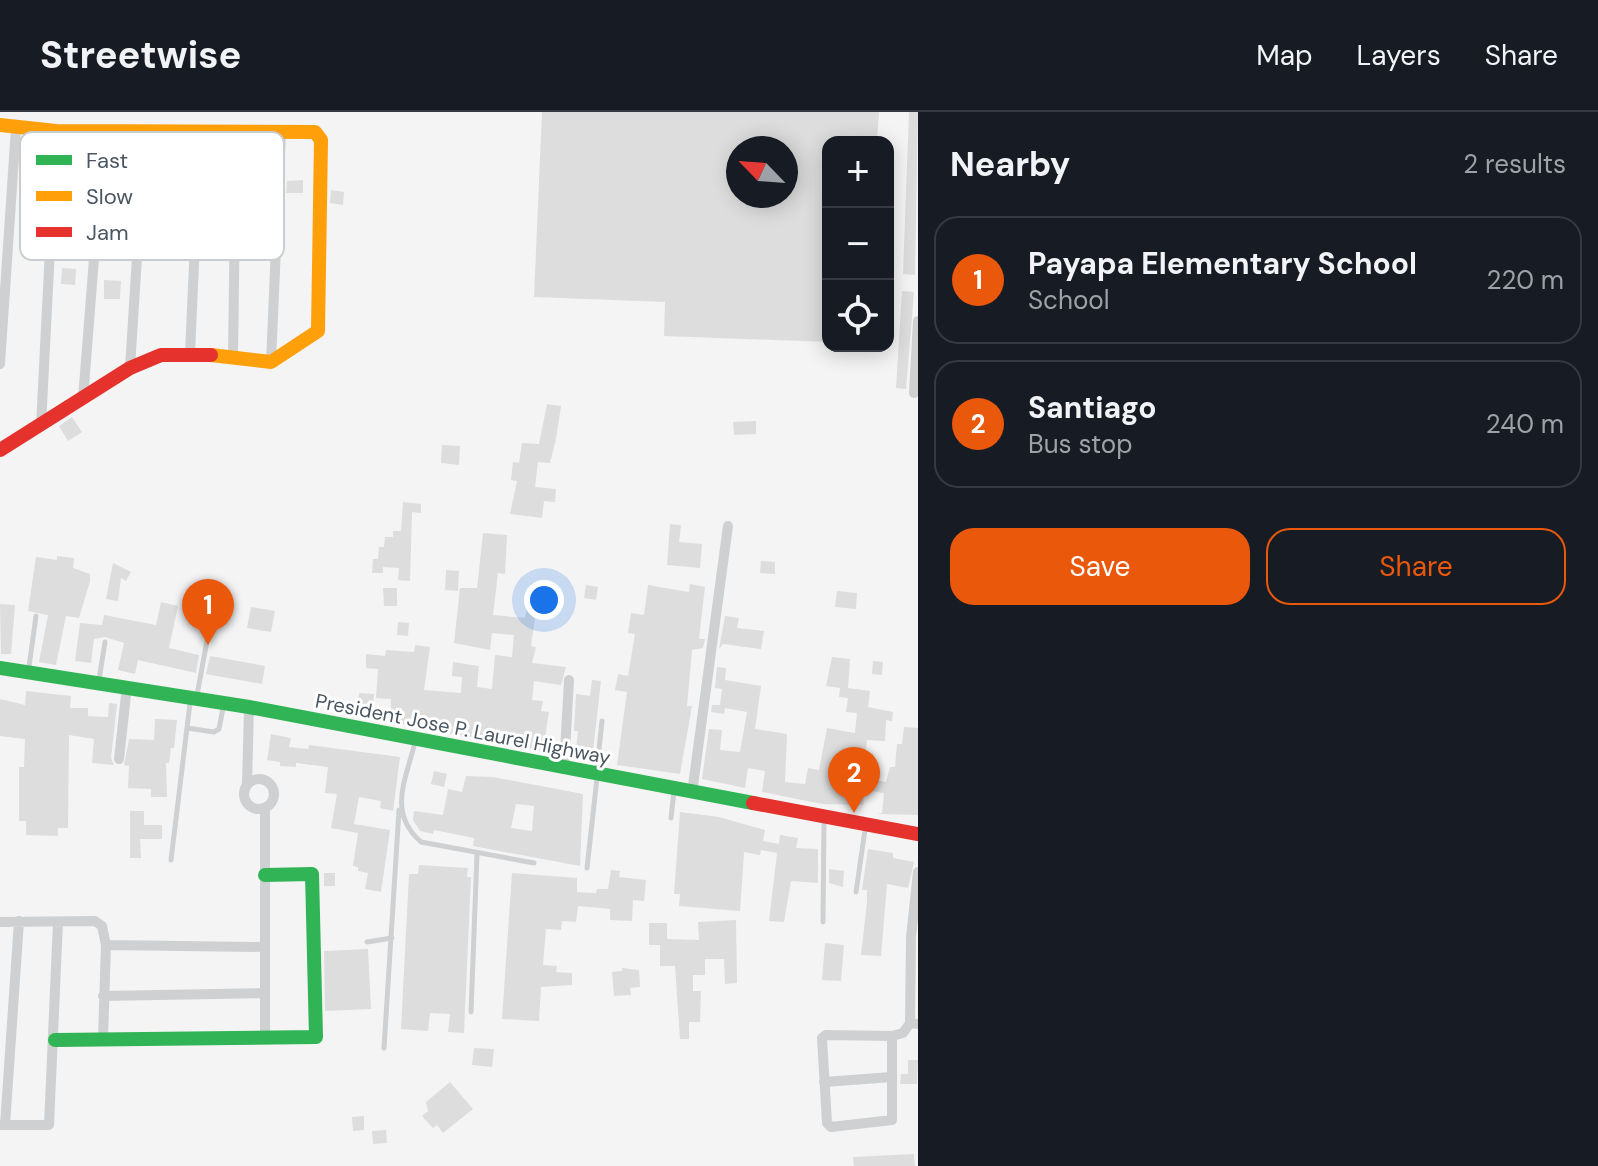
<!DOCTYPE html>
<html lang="en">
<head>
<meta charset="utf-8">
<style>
	:root { --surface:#171b24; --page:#242831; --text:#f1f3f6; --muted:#9ea1a6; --line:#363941; --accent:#ea580c }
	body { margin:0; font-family:"DM Sans",sans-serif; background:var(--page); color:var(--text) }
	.controls { position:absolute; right:24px; top:24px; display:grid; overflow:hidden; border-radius:16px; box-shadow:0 4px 20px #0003 }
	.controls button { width:72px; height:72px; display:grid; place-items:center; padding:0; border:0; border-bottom:2px solid var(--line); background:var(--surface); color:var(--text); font:40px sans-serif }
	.compass { position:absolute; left:726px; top:24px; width:72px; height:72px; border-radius:50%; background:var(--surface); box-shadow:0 4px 20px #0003; rotate:295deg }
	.you { position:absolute; left:544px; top:488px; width:28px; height:28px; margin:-20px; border:6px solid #fff; border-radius:50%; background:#1a73e8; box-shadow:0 0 0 12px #1a73e833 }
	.badge { display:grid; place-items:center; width:52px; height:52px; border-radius:50%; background:var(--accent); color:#fff; font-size:26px; font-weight:700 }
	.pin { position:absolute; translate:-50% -66px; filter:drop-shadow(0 2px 4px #0008) }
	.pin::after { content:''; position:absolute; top:42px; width:28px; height:24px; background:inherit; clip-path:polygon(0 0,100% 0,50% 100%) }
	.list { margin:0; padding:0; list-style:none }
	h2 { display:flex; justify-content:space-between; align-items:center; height:104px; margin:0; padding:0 32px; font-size:34px }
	h2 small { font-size:26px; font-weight:400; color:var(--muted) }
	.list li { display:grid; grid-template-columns:52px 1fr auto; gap:24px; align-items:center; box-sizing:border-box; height:128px; margin:0 16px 16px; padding:0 16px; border:2px solid var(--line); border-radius:24px }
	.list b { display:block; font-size:30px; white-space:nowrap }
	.list p { margin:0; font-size:26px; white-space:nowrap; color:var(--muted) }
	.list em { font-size:26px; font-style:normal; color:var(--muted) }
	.actions { display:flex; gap:16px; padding:24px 32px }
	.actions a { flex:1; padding:18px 0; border:2px solid var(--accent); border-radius:24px; text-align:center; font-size:28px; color:var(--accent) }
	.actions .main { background:var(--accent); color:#fff }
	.icon { flex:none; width:44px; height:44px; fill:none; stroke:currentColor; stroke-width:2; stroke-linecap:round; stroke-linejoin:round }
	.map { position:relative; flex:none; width:918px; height:1054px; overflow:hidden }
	header { display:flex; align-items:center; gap:48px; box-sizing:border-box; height:112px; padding:0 40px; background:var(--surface); border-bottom:2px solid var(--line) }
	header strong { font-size:38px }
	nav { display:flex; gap:44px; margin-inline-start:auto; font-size:28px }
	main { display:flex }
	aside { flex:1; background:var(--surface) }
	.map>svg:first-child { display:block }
</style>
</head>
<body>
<header>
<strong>Streetwise</strong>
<nav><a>Map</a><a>Layers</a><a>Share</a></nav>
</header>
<main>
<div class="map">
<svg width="918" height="1054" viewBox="0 0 918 1054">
	<rect width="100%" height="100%" fill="#f4f4f4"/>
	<path fill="#ddddde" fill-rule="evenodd" d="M542,0H879L877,30H828V230L664,224L665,190L534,185ZM738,36H786V84H738Z
		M909,0H918L915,163L903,162Z
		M303,68V81H286L287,69Z
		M331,78L344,80L343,93L330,91Z
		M62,156L76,157L75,173L61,172Z
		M104,168L121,169L120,187H104Z
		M902,179L914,180L906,277L896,276Z
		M547,292L561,294L556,327L550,351L538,350L535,375L556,377L555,390L544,389L542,406L510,402L517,369L511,368L513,350L519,351L522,331L539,332Z
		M72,305L82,320L68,329L59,314Z
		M756,309V322L734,323L733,310Z
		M442,333L460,334L459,353L441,351Z
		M403,390L421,392V401L412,400L410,469L398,468L399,456L383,455V461H372L373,447H378L379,435H384L385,425H393V419H401Z
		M670,412L681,413L679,430L702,432L700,456L667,453Z
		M483,421L507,423L505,462L498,461L493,503L525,506L531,471L540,472L531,534L536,535L532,551L566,555L561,573L534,569L532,588L543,589L541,599L549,600L543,639L390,610L391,587L376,586L378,557L366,556V542L385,544L386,538L414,540L415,533L430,535L424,578L461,581L462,565L452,564L453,550L479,554L477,575L492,577L495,543L512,545L514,523L492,521L490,538L454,531L460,476H477Z
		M57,444L74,446L73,456L90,462V469L79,506L66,504L56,553L39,550L48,503L28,499L36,445L57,448Z
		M761,449L775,450V462L760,461Z
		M113,451L131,460L126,469L121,466L118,489L106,487Z
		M446,458L459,459L458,479L445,478Z
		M194,470L213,473L210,490L192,487Z
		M690,472L705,475L699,527H705L703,536L692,538L687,594H692L680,662L617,653L627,580L615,578L618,562L628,564L635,522L628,521L631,501L644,503L648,473L689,480Z
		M586,473L598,475L596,488L584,486Z
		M383,476H397V494H384Z
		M837,479L857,481L856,497L835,495Z
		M161,490L178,494L169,536L199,543L196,561L138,548L135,562L118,558L124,531L105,525L94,527L91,551L75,549L80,511L102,513L104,503L156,513Z
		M0,492L15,493L11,542H1Z
		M251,495L275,499L271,520L247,516Z
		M725,504L739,506L737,516L764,519L761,537L723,532L719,537Z
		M398,510L409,511L408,524L397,523Z
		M210,544L265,554L262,572L206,562Z
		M832,545L850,547L848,576L870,579L868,595L893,600L892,609L886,608L885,629L867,628L862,666L886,670L890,655H895L897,632H902L904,615L918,616V703L877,702L882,701L884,681L865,678L863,693L822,692L762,680L765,659L748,656L745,676L702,667L709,617L722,618L720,638L740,640L747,600L725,596L724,602L711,600L712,593H720L722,577L715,576L717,555L726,556L725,568L761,574L755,617L787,622L785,670L805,672L808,656L819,658L827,616L855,621L857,601L846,600L848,586L839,585L840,576L826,574Z
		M873,549L883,550L882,563L872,562Z
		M592,568L601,569L592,647L575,645L578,619H574L576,582L590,584Z
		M26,579L71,584L70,596H88V604L108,605L109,591L117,592L111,646L114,653L92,651L94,627L69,623L68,716H58V724L26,723V709H19V655H24L25,627L0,624V587L25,593Z
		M359,581L374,582L372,606L357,603Z
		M155,607L177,608L174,636H171L169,651H166L167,685H151V677L128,676L129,654L124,653L129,627L154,628Z
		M271,622L291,626L289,635L308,637L309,633L400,645L393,699L380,696L381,689L359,685L354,712L390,718L381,780L365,777L368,761L358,759V755L353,754L358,721L331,716L337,682L325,681L328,655L296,651V655L280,654V650L267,648Z
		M434,659L447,662L444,675L431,672Z
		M466,664L493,665L583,682L580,754L473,734L474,726L434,718L433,722L420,719L413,708L414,699L443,703L448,677L462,680ZM516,692L534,694L532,719L511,716Z
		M130,699H144V713H162V727H140L141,746H130Z
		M680,700L719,705L765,718L763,729L779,732L780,723L798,726L796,736L818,737V771L791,769L784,810L769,809L777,741L761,738L760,743L744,740L740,799L679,794L680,782H674Z
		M868,737L893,741V746L914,750L908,776L887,772L881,844L861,843L867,790V778H862Z
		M419,753L468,756L467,765H471L464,921L448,920L450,902L430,901L428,919L401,917L409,762H418Z
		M829,757L844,759L843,775L829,771Z
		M611,758L620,759L619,765L646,768L644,789L633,788L632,809L610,808V797L578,794L576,810L562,809L561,818L546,817L543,853L557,854L556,860L572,861V873L541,875L539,909L502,907L512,761L577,766V780L596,781L597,777H608Z
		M324,761H335V774H324Z
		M736,808L737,871L725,872L724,847H705V863H693V879H701L700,910H689V927H680L675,854H660V833H649V811H667V827L699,828L698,810Z
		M825,831L844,833L841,869L822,868Z
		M368,837L371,897L325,899L324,839Z
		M622,856L639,858L640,875L630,876L631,883L614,884L612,860L622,859Z
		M474,936L494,937L492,955L472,953Z
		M908,948H918L917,972H900L901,962H908Z
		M450,970L473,997L443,1021L437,1013L433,1016L422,1004L428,999L426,990Z
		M364,1004V1018L353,1019L352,1005Z
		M386,1018L387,1031L373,1032L372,1019Z
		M914,1042L915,1054H854L853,1045Z"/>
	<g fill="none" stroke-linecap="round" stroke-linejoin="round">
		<path stroke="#ced0d2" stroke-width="5" d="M29,555L36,504
			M99,568L105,530
			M197,583L209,518
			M187,616L214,620L219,617L223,596
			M415,630C406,668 387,700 421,730L534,751
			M597,656L602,609
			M671,706L674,679
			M171,748L190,591
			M587,756L597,666
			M856,780L865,718
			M823,810L824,707
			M367,830L392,826
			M471,900L477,742
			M384,936L399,698"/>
		<path stroke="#ced0d2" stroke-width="10" d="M190,241L200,20
			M233,245L236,20
			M271,250L281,20
			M0,252L16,16
			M130,256L145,18
			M914,281L918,209
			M83,287L104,19
			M41,314L56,19
			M119,647L127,574
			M564,657L569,568
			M244 682a15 15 0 1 1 30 0a15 15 0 1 1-30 0Z
			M247,673L249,595
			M692,681L728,414
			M265,696V925
			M918,760L911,825L910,911L918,912
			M0,810L95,809L102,814L106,833L103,927
			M106,833L265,835
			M103,884L265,881
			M892,924V1008L831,1015L827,1011L822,926L826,923L892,924L903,921L910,911
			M824,970L892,965
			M0,1013H49L58,810
			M5,1013L19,809"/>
		<path stroke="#30b455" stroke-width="14" d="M0,556L249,595L753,691
			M55,928L316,925L312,762L265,763"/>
		<path stroke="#ff9f0a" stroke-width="14" d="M0,13L56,19L315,20L321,28L318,219L271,250L211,243"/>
		<path stroke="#e5322d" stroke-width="14" d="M0,338L130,256L161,243H211
			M753,691L918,722"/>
	</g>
	<g text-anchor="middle" stroke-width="6" stroke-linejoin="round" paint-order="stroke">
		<g font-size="20" fill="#4a5661" stroke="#fff">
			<text transform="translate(463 617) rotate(11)" y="7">President Jose P. Laurel Highway</text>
		</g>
	</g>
	<rect x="20" y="20" width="264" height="128" rx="12" fill="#fff" stroke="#c9ccd0" stroke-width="2"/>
	<rect x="36" y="43" width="36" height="10" fill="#30b455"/>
	<rect x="36" y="79" width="36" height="10" fill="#ff9f0a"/>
	<rect x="36" y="115" width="36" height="10" fill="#e5322d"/>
	<g font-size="22" fill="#4a5661">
		<text x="86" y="56">Fast</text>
		<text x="86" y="92">Slow</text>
		<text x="86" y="128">Jam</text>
	</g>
</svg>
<div class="controls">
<button>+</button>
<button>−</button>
<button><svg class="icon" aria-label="locate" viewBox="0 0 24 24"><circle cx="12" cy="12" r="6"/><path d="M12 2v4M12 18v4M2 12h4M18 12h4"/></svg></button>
</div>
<svg class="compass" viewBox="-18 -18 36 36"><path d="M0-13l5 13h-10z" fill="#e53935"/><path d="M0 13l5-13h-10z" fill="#9ea1a6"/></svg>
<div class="you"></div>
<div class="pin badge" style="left:208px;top:533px">1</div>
<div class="pin badge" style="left:854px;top:701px">2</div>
</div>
<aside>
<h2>Nearby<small>2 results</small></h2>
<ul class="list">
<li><span class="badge">1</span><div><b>Payapa Elementary School</b><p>School</p></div><em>220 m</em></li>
<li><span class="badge">2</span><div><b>Santiago</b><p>Bus stop</p></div><em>240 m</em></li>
</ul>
<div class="actions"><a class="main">Save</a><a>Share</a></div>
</aside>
</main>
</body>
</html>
